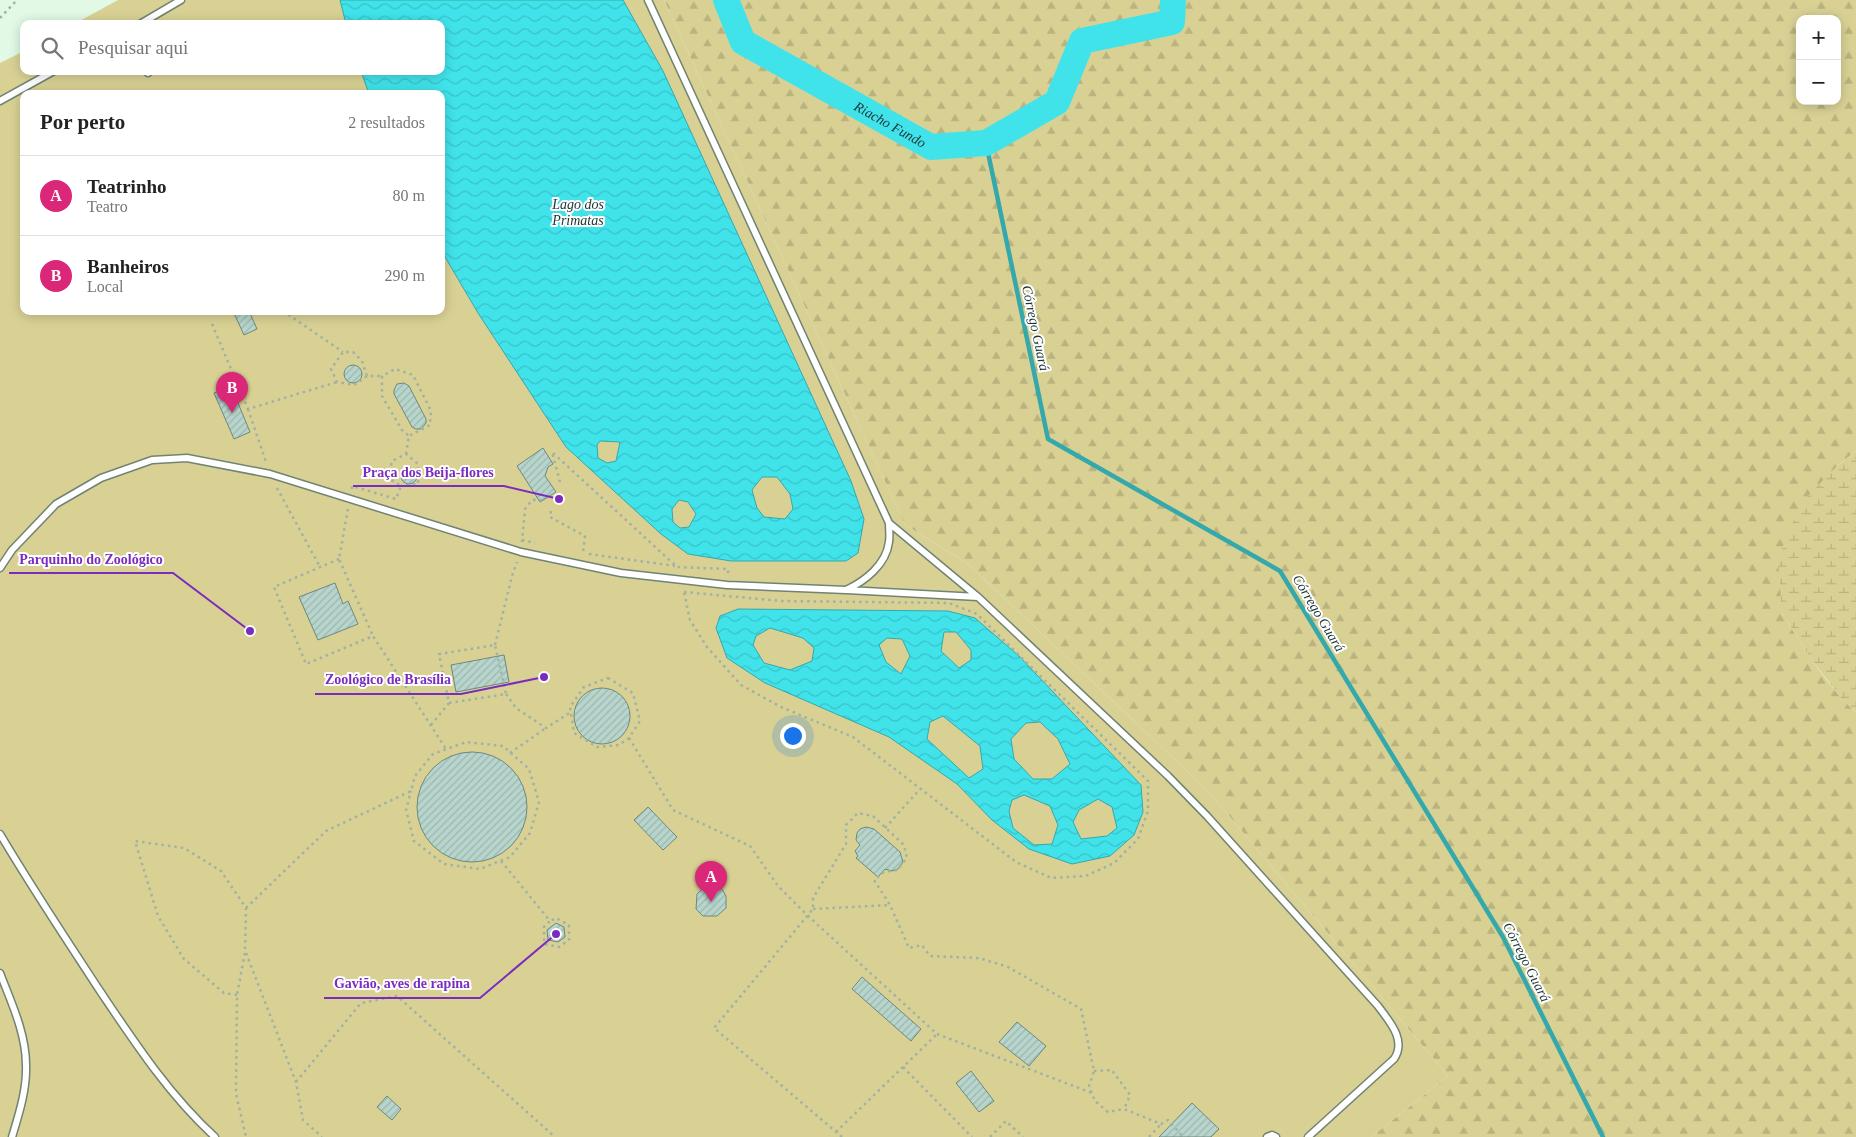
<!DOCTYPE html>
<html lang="pt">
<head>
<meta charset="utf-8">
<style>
	:root { --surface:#fff; --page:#f6f6f6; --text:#222; --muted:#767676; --line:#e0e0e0; --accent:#db2777 }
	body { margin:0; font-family:"Times New Roman",serif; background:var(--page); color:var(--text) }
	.controls { position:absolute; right:15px; top:15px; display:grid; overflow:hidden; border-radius:10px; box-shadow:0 2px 12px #0003 }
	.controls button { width:45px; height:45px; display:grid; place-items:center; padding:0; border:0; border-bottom:1px solid var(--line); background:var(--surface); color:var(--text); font:25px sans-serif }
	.you { position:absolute; left:792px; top:735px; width:18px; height:18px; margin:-12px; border:4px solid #fff; border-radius:50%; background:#1a73e8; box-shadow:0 0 0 8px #1a73e833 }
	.badge { display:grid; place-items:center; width:32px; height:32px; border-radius:50%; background:var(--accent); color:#fff; font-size:16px; font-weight:700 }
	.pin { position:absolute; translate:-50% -41px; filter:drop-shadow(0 1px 2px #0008) }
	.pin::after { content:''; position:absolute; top:26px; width:18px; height:15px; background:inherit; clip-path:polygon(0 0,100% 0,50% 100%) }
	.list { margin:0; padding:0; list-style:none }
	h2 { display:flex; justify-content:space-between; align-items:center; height:65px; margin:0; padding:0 20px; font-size:21px }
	h2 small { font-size:16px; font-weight:400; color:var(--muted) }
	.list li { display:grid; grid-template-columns:32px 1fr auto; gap:15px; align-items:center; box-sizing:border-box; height:80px; padding:0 20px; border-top:1px solid var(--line) }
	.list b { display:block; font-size:19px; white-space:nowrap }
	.list p { margin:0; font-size:16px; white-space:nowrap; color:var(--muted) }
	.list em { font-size:16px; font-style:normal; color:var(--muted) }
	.icon { flex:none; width:28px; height:28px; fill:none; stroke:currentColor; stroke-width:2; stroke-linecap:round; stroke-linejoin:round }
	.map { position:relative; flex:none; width:1856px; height:1137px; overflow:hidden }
	.search { position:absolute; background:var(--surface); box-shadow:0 2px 12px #0003; left:20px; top:20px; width:425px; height:55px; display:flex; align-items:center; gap:12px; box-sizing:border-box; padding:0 18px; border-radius:10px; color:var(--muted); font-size:19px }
	.panel { position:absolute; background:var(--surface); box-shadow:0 2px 12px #0003; left:20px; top:90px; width:425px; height:225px; border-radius:10px }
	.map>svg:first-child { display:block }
</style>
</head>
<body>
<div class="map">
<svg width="1856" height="1137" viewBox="0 0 1856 1137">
	<defs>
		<pattern id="forest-firs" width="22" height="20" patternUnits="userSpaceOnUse" patternTransform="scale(1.25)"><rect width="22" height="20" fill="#d9d194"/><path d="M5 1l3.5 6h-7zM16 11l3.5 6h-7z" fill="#bab37f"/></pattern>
		<pattern id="wetland-marsh" width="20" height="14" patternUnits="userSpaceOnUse" patternTransform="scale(1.25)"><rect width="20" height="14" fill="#d9d194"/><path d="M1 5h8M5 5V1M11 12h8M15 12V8" fill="none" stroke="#bab37f"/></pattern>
		<pattern id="water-waves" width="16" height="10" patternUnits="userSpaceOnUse" patternTransform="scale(1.25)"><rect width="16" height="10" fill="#41e3eb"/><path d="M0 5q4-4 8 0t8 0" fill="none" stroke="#38c2c9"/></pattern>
		<pattern id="building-hatch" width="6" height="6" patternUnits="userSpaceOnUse" patternTransform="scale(1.25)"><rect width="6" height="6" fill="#b7d5cc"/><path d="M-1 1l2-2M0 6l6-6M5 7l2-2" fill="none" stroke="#9db6ae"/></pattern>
	</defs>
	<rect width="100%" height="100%" fill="#e2f9e6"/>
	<path fill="url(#forest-firs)" fill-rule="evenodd" d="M664,0H1856V451L1837,466L1782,613C1804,648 1825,684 1856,712V1137H1371L1448,1076L1208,791L967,563L905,525ZM1800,19H1837V101H1800Z"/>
	<path fill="url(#wetland-marsh)" d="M1856,451V712L1842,699L1811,659L1782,613L1778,558L1801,503L1837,466Z"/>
	<path fill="#d9d194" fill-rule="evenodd" d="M118,0H664L905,525L967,563L1208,791L1448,1076L1371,1137H0V63L24,51V71H441V24H74ZM24,94H441V311H24Z"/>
	<path fill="url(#water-waves)" stroke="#34a8ab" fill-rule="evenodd" d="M340,0H623L663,71L851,481L864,519L858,553L846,561H731L688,554L661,534L566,447L478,313L441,250V94H369L361,71H441V24H346ZM600,441L620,442L616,461L607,463L598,458L597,445ZM762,477H777L790,494L793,509L785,519L764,517L757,508L752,490ZM679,500L688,502L696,514L689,527L680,528L673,522L672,509Z
		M738,609L948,611L975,618L1019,656L1141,785L1143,812L1134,835L1110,856L1072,864L1029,849L992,820L957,784L889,737L765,683L727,658L716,628L720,616ZM770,628L803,638L814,648L812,661L790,670L764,663L753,645L756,636ZM956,632L971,650V660L959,668L941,651L944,632ZM887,638L902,639L910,656L901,674L886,662L879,645ZM943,716L980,746L983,769L969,778L927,739L930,722ZM1040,722L1058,739L1070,764L1052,779H1033L1014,759L1011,739L1026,723ZM1024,795L1050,806L1058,825L1052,844L1034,845L1013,828L1009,811L1012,800ZM1098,799L1112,807L1117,828L1107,836L1081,839L1073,822L1079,810Z"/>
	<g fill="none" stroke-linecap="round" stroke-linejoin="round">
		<path stroke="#34a8ab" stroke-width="4.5" d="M986,143L1048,439L1280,571L1503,937L1603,1137"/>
		<path stroke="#41e3eb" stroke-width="26" id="s1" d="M726,0L743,42L931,147L986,143L1057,102L1082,41L1172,22L1173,0"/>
	</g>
	<path fill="url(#building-hatch)" stroke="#6b887f" d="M233,311H249L257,329L244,335Z
		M344 374a9 9 0 1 1 18 0a9 9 0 1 1-18 0Z
		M404,383L409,386L426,419V423L421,429H416L412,427L394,394V390L397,384Z
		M231,386L250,432L234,439L214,393Z
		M543,448L553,464L548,467L545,476L556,492L540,502L517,466Z
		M401 476a8 8 0 1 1 16 0a8 8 0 1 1-16 0Z
		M335,583L343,604L348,601L358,624L318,640L299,597Z
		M504,655L509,682L456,692L451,665Z
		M574 716a28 28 0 1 1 56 0a28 28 0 1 1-56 0Z
		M417 807a55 55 0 1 1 110 0a55 55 0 1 1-110 0Z
		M648,807L677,837L663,850L634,820Z
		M866,827L874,829L900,852L903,862L898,869L892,871L885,869L878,877L856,858L858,856L855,851L860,845L856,840L857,833L860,829Z
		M707,885L720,886L726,896V908L717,916H703L696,909L697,894Z
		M556,923L564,927L565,937L558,942L548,940L547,930Z
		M862,977L921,1029L911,1041L852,989Z
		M1017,1022L1046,1046L1029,1066L999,1042Z
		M971,1071L994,1101L979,1112L956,1083Z
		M387,1096L401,1109L392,1120L377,1107Z
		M1192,1103L1219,1129L1211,1137H1159Z"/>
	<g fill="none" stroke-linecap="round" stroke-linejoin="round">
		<g stroke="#6f8473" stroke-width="9">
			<path id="service" d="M648,0L889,523L978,597L1168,776L1207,816L1378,1006C1389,1021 1407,1040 1394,1059L1308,1137
				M140,24L181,0
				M147,71L148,73
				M0,101L54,71
				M0,568L12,550L56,504L101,478L152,460L187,458L270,474L521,552L621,573L727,585L846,590C865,581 886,565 889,542C890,536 889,529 889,523
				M847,590L978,597
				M0,834C32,888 66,939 100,991C135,1043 169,1095 215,1137
				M0,973C11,1002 26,1033 26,1065C27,1089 19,1114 12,1137
				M1267,1137L1272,1135L1276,1137"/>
		</g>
		<path stroke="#a0b2a3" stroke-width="2.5" stroke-dasharray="2.5 4" stroke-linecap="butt" d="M0,18L17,0
			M283,311L343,352
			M212,324L248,409L337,382
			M367,376L354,385L337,382L331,369L343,352H353L362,361L367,376H382
			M248,409L266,462
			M406,454L409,436L402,430L382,396V376L395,369L413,375L431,411L430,425L409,436
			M560,482L552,452L677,567L728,569V575
			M277,488L320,567
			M352,489V486L396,499L401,486L388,478L392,461L406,454L418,464V484L401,486
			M348,509L339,559L373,636
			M551,511L550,517L585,536L583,553
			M522,540L535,543
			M522,542L525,509L532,500H546
			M589,554L675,566
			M339,559L274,587L306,664L373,636L446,749
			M684,592L782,601L949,603L977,614L1148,781V811L1138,839L1114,863L1086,876L1051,878L1016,862L853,737L781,707L741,685L707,647L690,620Z
			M495,645L512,576L517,562
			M608,678L633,693L640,721L629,738L619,745L597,747L574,733L570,707L584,687Z
			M506,694L516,708L546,728L571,712
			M431,725L449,703L439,654L495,645L506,694L449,703
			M629,738L673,810L750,846L778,886L807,915L937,1034L1092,1093
			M510,753L546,728
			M885,828L920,789
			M501,861L550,921L544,927V944L559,947L569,940V925L556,918L550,921
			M246,908L326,831L411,791L415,776L433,754L466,742L503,746L529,769L539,802L530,833L510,857L480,869L444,864L414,841L406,810L411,791
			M813,909L890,905
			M246,953L296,1082L303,1120L322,1137
			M237,995L224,993L184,959L158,916L135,841L184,848L221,871L246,908L245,952L237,995L236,1094L246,1137
			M903,1067L972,1137
			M1094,1071L1112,1070L1130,1095L1124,1109
			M296,1082L361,1003L397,996L555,1137
			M836,1132L937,1034
			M842,1137L714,1028L813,909V898L846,844V825L858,813L873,816L904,845L907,858L897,870L884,872L874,880L890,905L909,948L922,945L930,956L979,958L1008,967L1081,1009L1094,1071L1089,1086L1095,1101L1108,1112L1124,1109L1161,1124L1168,1120L1183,1137
			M990,1137L1006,1121L1023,1137
			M1149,1137L1161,1124"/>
		<use href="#service" stroke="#fff" stroke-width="6"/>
	</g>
	<g text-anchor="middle" stroke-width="4" stroke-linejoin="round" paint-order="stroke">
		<g font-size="14" font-style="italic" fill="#193334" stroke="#fff">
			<text dy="5" stroke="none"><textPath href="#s1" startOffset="214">Riacho Fundo</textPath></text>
			<text x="578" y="209">Lago dos<tspan x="578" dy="16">Primatas</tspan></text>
			<text transform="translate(1036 328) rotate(78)" y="5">Córrego Guará</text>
			<text transform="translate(1319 613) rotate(59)" y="5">Córrego Guará</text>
			<text transform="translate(1527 962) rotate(63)" y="5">Córrego Guará</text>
		</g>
	</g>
	<path fill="none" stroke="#7b2cbf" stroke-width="2" d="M559 499L504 486H353M250 631L173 573H9M544 677L461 694H315M556 934L480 998H324"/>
	<g fill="#7b2cbf" stroke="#fff" stroke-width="2">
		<circle cx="559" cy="499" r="5"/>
		<circle cx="250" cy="631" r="5"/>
		<circle cx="544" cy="677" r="5"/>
		<circle cx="556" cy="934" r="5"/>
	</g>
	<g font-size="14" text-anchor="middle" font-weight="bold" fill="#7b2cbf" stroke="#fff" stroke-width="4" stroke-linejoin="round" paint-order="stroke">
		<text x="428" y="477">Praça dos Beija-flores</text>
		<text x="91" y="564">Parquinho do Zoológico</text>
		<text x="388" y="684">Zoológico de Brasília</text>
		<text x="402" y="988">Gavião, aves de rapina</text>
	</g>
</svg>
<div class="controls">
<button>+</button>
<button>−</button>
</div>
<div class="you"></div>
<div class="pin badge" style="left:711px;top:902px">A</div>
<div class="pin badge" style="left:232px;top:413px">B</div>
<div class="search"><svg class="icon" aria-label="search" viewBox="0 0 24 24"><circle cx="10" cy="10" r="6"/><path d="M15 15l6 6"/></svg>Pesquisar aqui</div>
<section class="panel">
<h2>Por perto<small>2 resultados</small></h2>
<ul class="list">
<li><span class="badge">A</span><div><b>Teatrinho</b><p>Teatro</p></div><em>80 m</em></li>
<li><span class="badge">B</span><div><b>Banheiros</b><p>Local</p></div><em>290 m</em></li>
</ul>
</section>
</div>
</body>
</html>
